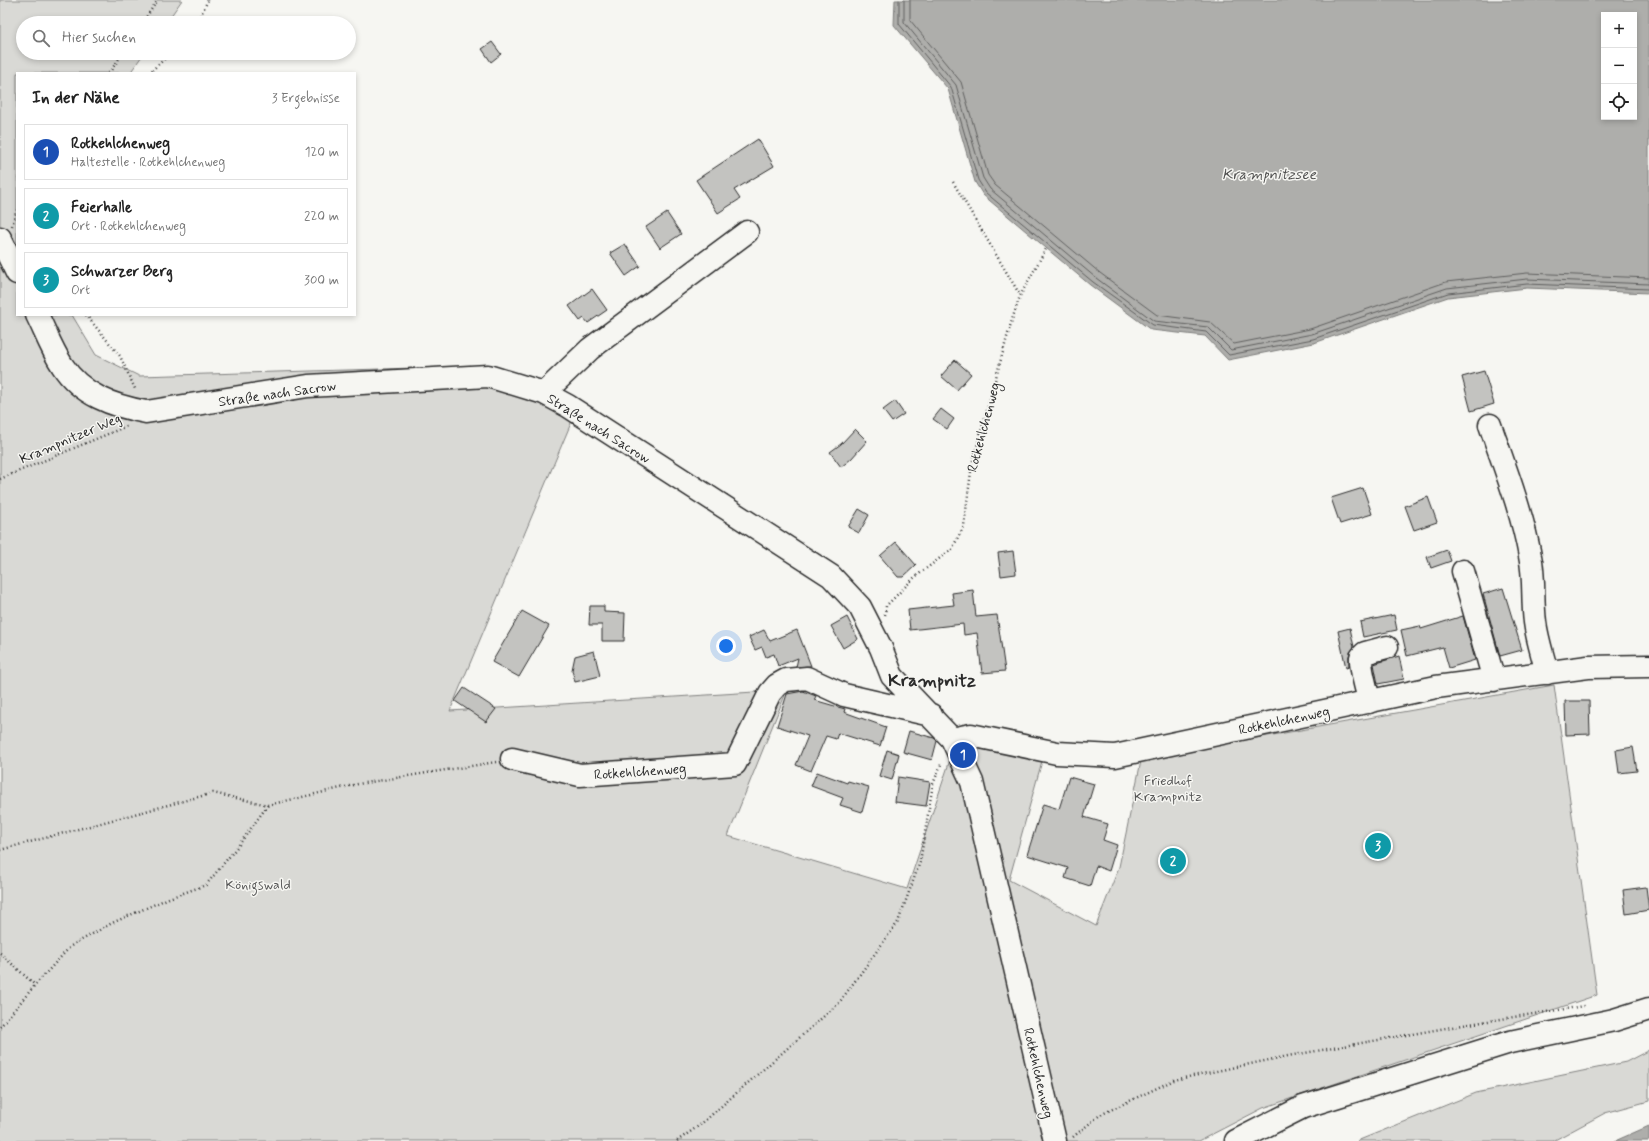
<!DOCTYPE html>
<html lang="de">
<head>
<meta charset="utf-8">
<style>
	:root { --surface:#fff; --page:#f6f6f6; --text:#222; --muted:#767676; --line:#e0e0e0; --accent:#0b8043 }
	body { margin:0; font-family:Mynerve,sans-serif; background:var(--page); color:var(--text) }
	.controls { position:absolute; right:12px; top:12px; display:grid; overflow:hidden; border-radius:0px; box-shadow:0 2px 6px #0003 }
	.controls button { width:36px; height:36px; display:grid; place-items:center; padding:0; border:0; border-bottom:1px solid var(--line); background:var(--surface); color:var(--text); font:20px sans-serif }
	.you { position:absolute; left:726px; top:646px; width:14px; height:14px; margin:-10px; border:3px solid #fff; border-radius:50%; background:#1a73e8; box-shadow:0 0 0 6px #1a73e833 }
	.badge { display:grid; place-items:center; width:26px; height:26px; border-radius:50%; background:var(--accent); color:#fff; font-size:13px; font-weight:700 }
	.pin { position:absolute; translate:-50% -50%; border:2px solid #fff; box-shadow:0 1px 4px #0006 }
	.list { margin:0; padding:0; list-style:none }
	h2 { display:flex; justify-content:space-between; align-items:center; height:52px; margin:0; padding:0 16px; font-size:17px }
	h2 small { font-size:13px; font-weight:400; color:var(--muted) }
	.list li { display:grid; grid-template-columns:26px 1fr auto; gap:12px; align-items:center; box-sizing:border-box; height:56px; margin:0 8px 8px; padding:0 8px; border:1px solid var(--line); border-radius:0px }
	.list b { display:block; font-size:15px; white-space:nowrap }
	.list p { margin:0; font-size:13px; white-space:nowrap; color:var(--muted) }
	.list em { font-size:13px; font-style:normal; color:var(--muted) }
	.icon { flex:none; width:22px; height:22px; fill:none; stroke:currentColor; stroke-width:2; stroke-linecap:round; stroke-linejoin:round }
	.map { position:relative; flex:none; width:1649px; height:1141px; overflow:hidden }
	.search { position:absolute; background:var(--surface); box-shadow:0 2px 6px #0003; left:16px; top:16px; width:340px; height:44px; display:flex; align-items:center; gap:10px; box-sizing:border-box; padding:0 14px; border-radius:22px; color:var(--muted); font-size:15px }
	.panel { position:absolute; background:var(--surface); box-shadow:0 2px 6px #0003; left:16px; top:72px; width:340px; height:244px; border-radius:0px }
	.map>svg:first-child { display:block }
</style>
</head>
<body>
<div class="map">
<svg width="1649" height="1141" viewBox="0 0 1649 1141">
	<rect width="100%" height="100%" fill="#f6f6f2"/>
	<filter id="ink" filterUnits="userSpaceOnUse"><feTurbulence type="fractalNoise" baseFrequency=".025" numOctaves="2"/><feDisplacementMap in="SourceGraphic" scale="8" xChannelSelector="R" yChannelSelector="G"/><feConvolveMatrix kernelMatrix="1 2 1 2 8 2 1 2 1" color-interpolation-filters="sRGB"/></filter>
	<g filter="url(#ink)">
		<path fill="#d9d9d5" stroke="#828280" d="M0,0H182L166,23H23V53H144L130,73H17V315H72L96,355L139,376L484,366L579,404L450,711L787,690L728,836L907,889L962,724L1047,743L1009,880L1096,926L1119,867L1141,761L1217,745L1554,685L1597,995L1263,1108L1199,1141H0Z
			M1649,1050V1101L1605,1113L1553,1141H1357L1476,1093L1626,1062Z"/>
		<path fill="#aeaeab" stroke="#7a7a78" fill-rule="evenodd" d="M895,0H1649V293L1527,288L1448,297L1314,343L1228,360L1205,336L1151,330L1090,285L983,195L975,182L948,89L894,25ZM1604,15H1634V117H1604Z
			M1649,1126V1141H1615Z"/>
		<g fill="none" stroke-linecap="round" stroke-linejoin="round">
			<path stroke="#5f5f5e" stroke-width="1" d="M899,0V24L951,87L978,180L986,193L1093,282L1153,325L1206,332L1229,355L1313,339L1448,293L1527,284L1649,289
				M904,0V22L956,85L983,178L990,189L1096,278L1154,321L1208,327L1231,350L1312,334L1447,288L1527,279L1649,284
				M910,0V20L961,82L988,175L995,185L1100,273L1157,315L1210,322L1234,344L1310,329L1446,282L1527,273L1649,278"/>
		</g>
		<path fill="#c3c3c0" stroke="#2b2b2b" d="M492,42L501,54L491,62L482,49Z
			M758,139L774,166L734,190L740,199L718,213L696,180Z
			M667,213L681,234L660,248L646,227Z
			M625,244L640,266L626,276L610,253Z
			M592,289L607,310L588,323L584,318L580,321L569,306Z
			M955,360L971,374L957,390L941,376Z
			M1484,371L1494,404L1471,411L1462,377Z
			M895,401L904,414L892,422L883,410Z
			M941,409L954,419L947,429L933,419Z
			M855,429L867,441L851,459L841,467L830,452L841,444Z
			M1363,488L1372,514L1340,524L1331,498Z
			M1428,497L1437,522L1414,530L1405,506Z
			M859,509L869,515L859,533L848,527Z
			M896,542L916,565L903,577H898L880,556Z
			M1447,550L1451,561L1431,568L1427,557Z
			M1013,551L1016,574L1001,576L998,553Z
			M1503,588L1522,650L1500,656L1483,594Z
			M973,590L976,617L997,615L1005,671L982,673L977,633L964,635L963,624L910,630L908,610L954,605L952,593Z
			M590,606H604V612L625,613L624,641H602V625H589Z
			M522,611L549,626L519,677L492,662Z
			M1394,615L1397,630L1363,637L1360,622Z
			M1463,616L1475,660L1449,668L1443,647L1407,656L1401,630L1420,626L1421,629Z
			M847,617L858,639L843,648L831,626Z
			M1350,628L1354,647L1349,656V667L1346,668L1338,631Z
			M764,630L770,641L797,630L811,666L796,667L798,658L778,666L774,654L766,657L762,647L755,650L749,637Z
			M594,651L600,676L575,682L572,670L575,656Z
			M1399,656L1404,679L1378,684L1374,664Z
			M464,688L496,709L486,722L455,701Z
			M803,691L816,696L814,700L845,709L844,712L886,727L880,746L838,733L836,739L826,736L811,771L796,765L808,736L777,726L787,694Z
			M1565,701H1589L1590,734L1566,735Z
			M909,731L934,738L937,741L932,760L903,752Z
			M1633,747L1637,771L1619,773L1616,750Z
			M887,750L899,754L892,780L879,776Z
			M817,772L847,783L848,781L869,787L862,812L840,805L843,798L811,786Z
			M898,777L930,782L926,806L895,802Z
			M1069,777L1094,784L1084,817L1108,824L1103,840L1117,845L1109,871L1096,866L1090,886L1065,878L1068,868L1027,855L1043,804L1059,809Z
			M1646,887L1649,910L1626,914L1623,890Z"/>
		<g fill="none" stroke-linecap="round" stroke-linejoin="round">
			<g stroke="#2b2b2b" stroke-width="25">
				<path id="minor" d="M0,238L17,273
					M37,315C45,331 52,350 62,365C81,395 113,406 146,412L308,386L488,376L544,393L568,406L831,576L860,607L881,648L892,676L952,739L972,782L1055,1141
					M544,393L590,349L747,232
					M1490,425C1505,468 1522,512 1530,556C1535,578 1532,600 1535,622C1537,639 1543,656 1547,673
					M1463,571L1494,680
					M1369,702C1367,688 1360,671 1361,657L1365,653L1387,647
					M952,739L971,735L1057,753L1115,756L1436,687L1588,667L1649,666
					M512,759L580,775L735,764L770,693L777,685L786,680L807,678L844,695L931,715"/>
			</g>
			<g stroke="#2b2b2b" stroke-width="25">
				<path id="major" d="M1236,1141L1303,1107L1510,1042L1614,1020L1649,1009"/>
			</g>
			<path stroke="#2b2b2b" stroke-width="2.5" stroke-dasharray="1 3" stroke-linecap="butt" d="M142,23L158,0
				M197,23L208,0
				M109,73L123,53
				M149,73L171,53
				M953,182L1020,295
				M12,226L17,209
				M86,315L120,356L136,391
				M0,479L127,426
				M885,615L886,606L915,577L952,549L964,526L972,464L1011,323L1020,296L1047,247
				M0,850L213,793L268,805L358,784L496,762
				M0,953L35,985
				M0,1027L35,985L71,946L112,923L169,898L206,885L238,846L268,805
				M1073,1137L1100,1115L1174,1080L1288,1056L1463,1025L1584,1006
				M677,1141L700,1125L839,1003L898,922L920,862L933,784L942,762"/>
			<use href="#minor" stroke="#f6f6f2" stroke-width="22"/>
			<use href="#major" stroke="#f6f6f2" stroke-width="22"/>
		</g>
	</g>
	<g text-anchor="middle" stroke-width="3" stroke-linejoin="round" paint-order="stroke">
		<g font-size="14" fill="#2b2b2b" stroke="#f6f6f2">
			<text transform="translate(277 393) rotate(-8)" y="5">Straße nach Sacrow</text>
			<text transform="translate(983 427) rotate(-75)" y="5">Rotkehlchenweg</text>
			<text transform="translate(599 428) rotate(32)" y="5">Straße nach Sacrow</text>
			<text transform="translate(70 438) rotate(-23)" y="5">Krampnitzer Weg</text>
			<text transform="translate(1284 720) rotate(-12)" y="5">Rotkehlchenweg</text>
			<text transform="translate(640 771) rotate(-4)" y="5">Rotkehlchenweg</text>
			<text transform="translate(1039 1073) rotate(77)" y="5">Rotkehlchenweg</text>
		</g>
		<g font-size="14" fill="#565656" stroke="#f6f6f2">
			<text x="1168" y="785">Friedhof<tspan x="1168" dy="16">Krampnitz</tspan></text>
			<text x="258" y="889">Königswald</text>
		</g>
		<g font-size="15" font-style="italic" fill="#525251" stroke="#f6f6f2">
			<text x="1269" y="179">Krampnitzsee</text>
		</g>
		<g font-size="18" font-weight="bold" fill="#2b2b2b" stroke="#f6f6f2">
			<text x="932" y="686">Krampnitz</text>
		</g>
	</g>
</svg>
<div class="controls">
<button>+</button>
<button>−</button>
<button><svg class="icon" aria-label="locate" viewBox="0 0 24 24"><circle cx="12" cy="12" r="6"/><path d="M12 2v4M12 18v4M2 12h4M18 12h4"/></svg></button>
</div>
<div class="you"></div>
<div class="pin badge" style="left:963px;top:755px;background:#1a4fb4">1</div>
<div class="pin badge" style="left:1173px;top:861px;background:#0f9aa8">2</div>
<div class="pin badge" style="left:1378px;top:846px;background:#0f9aa8">3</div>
<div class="search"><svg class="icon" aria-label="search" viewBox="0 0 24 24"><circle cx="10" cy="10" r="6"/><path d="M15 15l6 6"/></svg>Hier suchen</div>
<section class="panel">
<h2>In der Nähe<small>3 Ergebnisse</small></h2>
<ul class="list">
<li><span class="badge" style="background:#1a4fb4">1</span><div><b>Rotkehlchenweg</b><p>Haltestelle · Rotkehlchenweg</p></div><em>120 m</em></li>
<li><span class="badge" style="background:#0f9aa8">2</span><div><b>Feierhalle</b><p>Ort · Rotkehlchenweg</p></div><em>220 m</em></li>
<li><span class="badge" style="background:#0f9aa8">3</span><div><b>Schwarzer Berg</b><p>Ort</p></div><em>300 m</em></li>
</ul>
</section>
</div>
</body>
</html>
